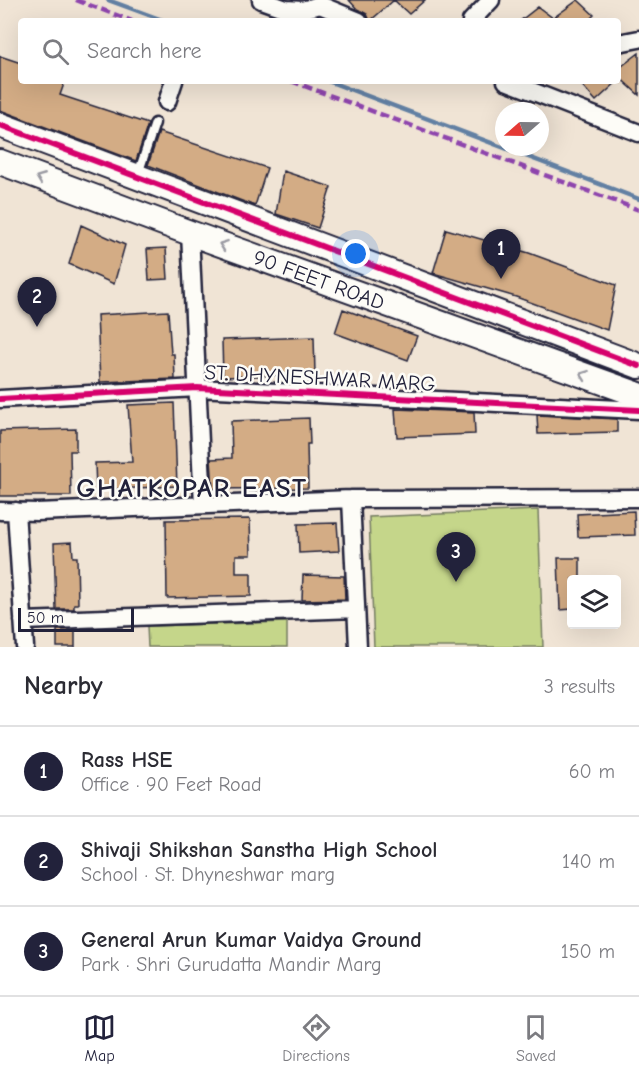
<!DOCTYPE html>
<html lang="en">
<head>
<meta charset="utf-8">
<style>
	:root { --surface:#fff; --page:#f2f2f3; --text:#2b2b33; --muted:#7c7c81; --line:#e1e1e2; --accent:#22223b }
	body { margin:0; font-family:"Comic Neue",sans-serif; background:var(--page); color:var(--text) }
	.controls { position:absolute; right:18px; bottom:18px; display:grid; overflow:hidden; border-radius:6px; box-shadow:0 6px 24px #0002 }
	.controls button { width:54px; height:54px; display:grid; place-items:center; padding:0; border:0; border-bottom:2px solid var(--line); background:var(--surface); color:var(--text); font:30px sans-serif }
	.compass { position:absolute; left:495px; top:102px; width:54px; height:54px; border-radius:50%; background:var(--surface); box-shadow:0 6px 24px #0002; rotate:250deg }
	.scale { position:absolute; left:18px; bottom:15px; width:116px; box-sizing:border-box; padding-left:6px; border:3px solid #22223b; border-top:0; font-size:16px; line-height:21px; white-space:nowrap; color:#22223b; -webkit-text-stroke:4px #fdfcf7; paint-order:stroke }
	.you { position:absolute; left:356px; top:254px; width:21px; height:21px; margin:-15px; border:4px solid #fff; border-radius:50%; background:#1a73e8; box-shadow:0 0 0 9px #1a73e833 }
	.badge { display:grid; place-items:center; width:39px; height:39px; border-radius:50%; background:var(--accent); color:#fff; font-size:20px; font-weight:700 }
	.pin { position:absolute; translate:-50% -50px; filter:drop-shadow(0 2px 3px #0008) }
	.pin::after { content:''; position:absolute; top:32px; width:21px; height:18px; background:inherit; clip-path:polygon(0 0,100% 0,50% 100%) }
	.list { margin:0; padding:0; list-style:none }
	h2 { display:flex; justify-content:space-between; align-items:center; height:78px; margin:0; padding:0 24px; font-size:26px }
	h2 small { font-size:20px; font-weight:400; color:var(--muted) }
	.list li { display:grid; grid-template-columns:39px 1fr auto; gap:18px; align-items:center; box-sizing:border-box; height:90px; padding:0 24px; border-top:2px solid var(--line) }
	.list b { display:block; font-size:22px; white-space:nowrap }
	.list p { margin:0; font-size:20px; white-space:nowrap; color:var(--muted) }
	.list em { font-size:20px; font-style:normal; color:var(--muted) }
	.icon { flex:none; width:33px; height:33px; fill:none; stroke:currentColor; stroke-width:2; stroke-linecap:round; stroke-linejoin:round }
	.map { position:relative; flex:none; width:639px; height:647px; overflow:hidden }
	.search { position:absolute; background:var(--surface); box-shadow:0 6px 24px #0002; left:18px; right:18px; top:18px; height:66px; display:flex; align-items:center; gap:15px; box-sizing:border-box; padding:0 21px; border-radius:6px; color:var(--muted); font-size:22px }
	.sheet { height:348px; background:var(--surface) }
	nav { display:flex; justify-content:space-around; align-items:center; box-sizing:border-box; height:84px; border-top:2px solid var(--line); background:var(--surface); font-size:16px; color:var(--muted) }
	nav a { display:grid; justify-items:center; gap:3px }
	nav .on { color:var(--accent) }
	.map>svg:first-child { display:block }
</style>
</head>
<body>
<div class="map">
<svg width="639" height="647" viewBox="0 0 639 647">
	<rect width="100%" height="100%" fill="#f0e4d5"/>
	<filter id="ink" filterUnits="userSpaceOnUse"><feTurbulence type="fractalNoise" baseFrequency=".0167" numOctaves="2"/><feDisplacementMap in="SourceGraphic" scale="12" xChannelSelector="R" yChannelSelector="G"/><feConvolveMatrix kernelMatrix="1 2 1 2 8 2 1 2 1" color-interpolation-filters="sRGB"/></filter>
	<g filter="url(#ink)">
		<path fill="#c5d68a" stroke="#747c62" stroke-width="1.5" d="M538,510L543,647H374L369,517Z
			M287,622V647H148L147,626Z"/>
		<g fill="none" stroke-linecap="round" stroke-linejoin="round">
			<path stroke="#6280a3" stroke-width="4.5" d="M108,0L165,21
				M328,81L639,199"/>
		</g>
		<path fill="#d3ac85" stroke="#22223b" stroke-width="1.5" d="M349,0H394L370,21L367,14L357,9Z
			M394,0H425L409,14Z
			M578,0L594,15L588,21H520L538,7L553,18Z
			M639,53V95L618,76V69Z
			M0,56L21,63V81H65L60,95L148,124L136,161L0,110Z
			M578,81H618L596,101Z
			M159,132L267,168L255,206L148,165Z
			M283,171L331,187L318,228L276,214Z
			M81,225L125,245L114,284L69,264Z
			M446,229L529,253L616,285L607,330L516,297L433,273Z
			M166,248L168,279L149,280L147,249Z
			M343,309L417,336L408,360L335,333Z
			M168,311L171,354H174L175,379L100,382L97,315Z
			M314,337L315,374L223,377L222,340Z
			M174,403L177,486L96,490L95,463L132,462L128,405Z
			M395,409L474,412L475,434L397,437Z
			M537,415L617,419V432L538,434Z
			M309,418L310,444H307L308,488L213,489L211,459L232,458L231,421Z
			M76,429V451H70L71,496H0V431Z
			M634,511L635,535L578,537L577,514Z
			M250,519L251,555H236V573H251V596L167,598L166,520Z
			M337,523L339,551L299,553L298,524Z
			M72,542L73,557H77L78,604H74V609H56L54,543Z
			M558,558H580V579H572V609L560,610Z
			M303,575L344,576L345,599L302,600Z
			M57,630H75V647H57Z"/>
		<g fill="none" stroke-linecap="round" stroke-linejoin="round">
			<g stroke="#22223b" stroke-width="13">
				<path id="lane" d="M138,174L155,123"/>
			</g>
			<g stroke="#22223b" stroke-width="21">
				<path id="street" d="M261,0L286,9L302,10L320,5L359,21
					M471,21L491,0
					M618,43L639,39
					M506,81L639,133
					M167,102L174,81
					M190,233L203,505
					M0,399L197,388L639,410
					M351,499L358,647
					M0,511L37,512L351,499L639,498
					M16,511L25,647
					M23,621L356,609"/>
			</g>
			<g stroke="#22223b" stroke-width="28">
				<path id="secondary" d="M0,125L639,366
					M0,162L190,233L639,395"/>
			</g>
			<use href="#lane" stroke="#fdfcf7" stroke-width="8"/>
			<use href="#street" stroke="#fdfcf7" stroke-width="16"/>
			<use href="#secondary" stroke="#fdfcf7" stroke-width="24"/>
			<path stroke="#8e44ad" stroke-width="4.5" stroke-dasharray="9 4.5" stroke-linecap="butt" d="M76,0L132,21
				M291,81L639,210"/>
			<g stroke="#fdfcf7" stroke-width="10">
				<path id="cycleway" d="M0,125L639,366
					M0,399L197,388L639,410"/>
			</g>
			<use href="#cycleway" stroke="#d6006c" stroke-width="6"/>
		</g>
		<defs><path id="oneway-chevron" d="M-2-3.5L2.5 0L-2 3.5" fill="none" stroke-width="1.6" stroke-linecap="round" stroke-linejoin="round" transform="scale(1.5)"/></defs>
		<g stroke="#9a9aa2">
			<use href="#oneway-chevron" transform="translate(40 178) rotate(-158)"/>
			<use href="#oneway-chevron" transform="translate(223 245) rotate(-160)"/>
			<use href="#oneway-chevron" transform="translate(584 375) rotate(-160)"/>
		</g>
	</g>
	<g text-anchor="middle" stroke-width="5" stroke-linejoin="round" paint-order="stroke">
		<g font-size="21" fill="#22223b" stroke="#fdfcf7">
			<text transform="translate(319 280) rotate(20)" y="7">90 FEET ROAD</text>
			<text transform="translate(320 378) rotate(3)" y="7">ST. DHYNESHWAR MARG</text>
		</g>
		<g font-size="27" font-weight="bold" letter-spacing="1.5" fill="#22223b" stroke="#fdfcf7">
			<text x="192" y="497">GHATKOPAR EAST</text>
		</g>
	</g>
</svg>
<div class="controls">
<button><svg class="icon" aria-label="layers" viewBox="0 0 24 24"><path d="M12 4l9 5-9 5-9-5zM3 14l9 5 9-5"/></svg></button>
</div>
<svg class="compass" viewBox="-18 -18 36 36"><path d="M0-13l5 13h-10z" fill="#e53935"/><path d="M0 13l5-13h-10z" fill="#7c7c81"/></svg>
<div class="scale">50 m</div>
<div class="you"></div>
<div class="pin badge" style="left:501px;top:279px">1</div>
<div class="pin badge" style="left:37px;top:327px">2</div>
<div class="pin badge" style="left:456px;top:582px">3</div>
<div class="search"><svg class="icon" aria-label="search" viewBox="0 0 24 24"><circle cx="10" cy="10" r="6"/><path d="M15 15l6 6"/></svg>Search here</div>
</div>
<section class="sheet">
<h2>Nearby<small>3 results</small></h2>
<ul class="list">
<li><span class="badge">1</span><div><b>Rass HSE</b><p>Office · 90 Feet Road</p></div><em>60 m</em></li>
<li><span class="badge">2</span><div><b>Shivaji Shikshan Sanstha High School</b><p>School · St. Dhyneshwar marg</p></div><em>140 m</em></li>
<li><span class="badge">3</span><div><b>General Arun Kumar Vaidya Ground</b><p>Park · Shri Gurudatta Mandir Marg</p></div><em>150 m</em></li>
</ul>
</section>
<nav>
<a class="on"><svg class="icon" aria-label="map" viewBox="0 0 24 24"><path d="M3 6l6-2 6 2 6-2v14l-6 2-6-2-6 2zM9 4v14M15 6v14"/></svg>Map</a>
<a><svg class="icon" aria-label="directions" viewBox="0 0 24 24"><path d="M12 3l9 9-9 9-9-9zM9 14v-3h6M13 9l2 2-2 2"/></svg>Directions</a>
<a><svg class="icon" aria-label="saved" viewBox="0 0 24 24"><path d="M7 4h10v16l-5-4-5 4z"/></svg>Saved</a>
</nav>
</body>
</html>
